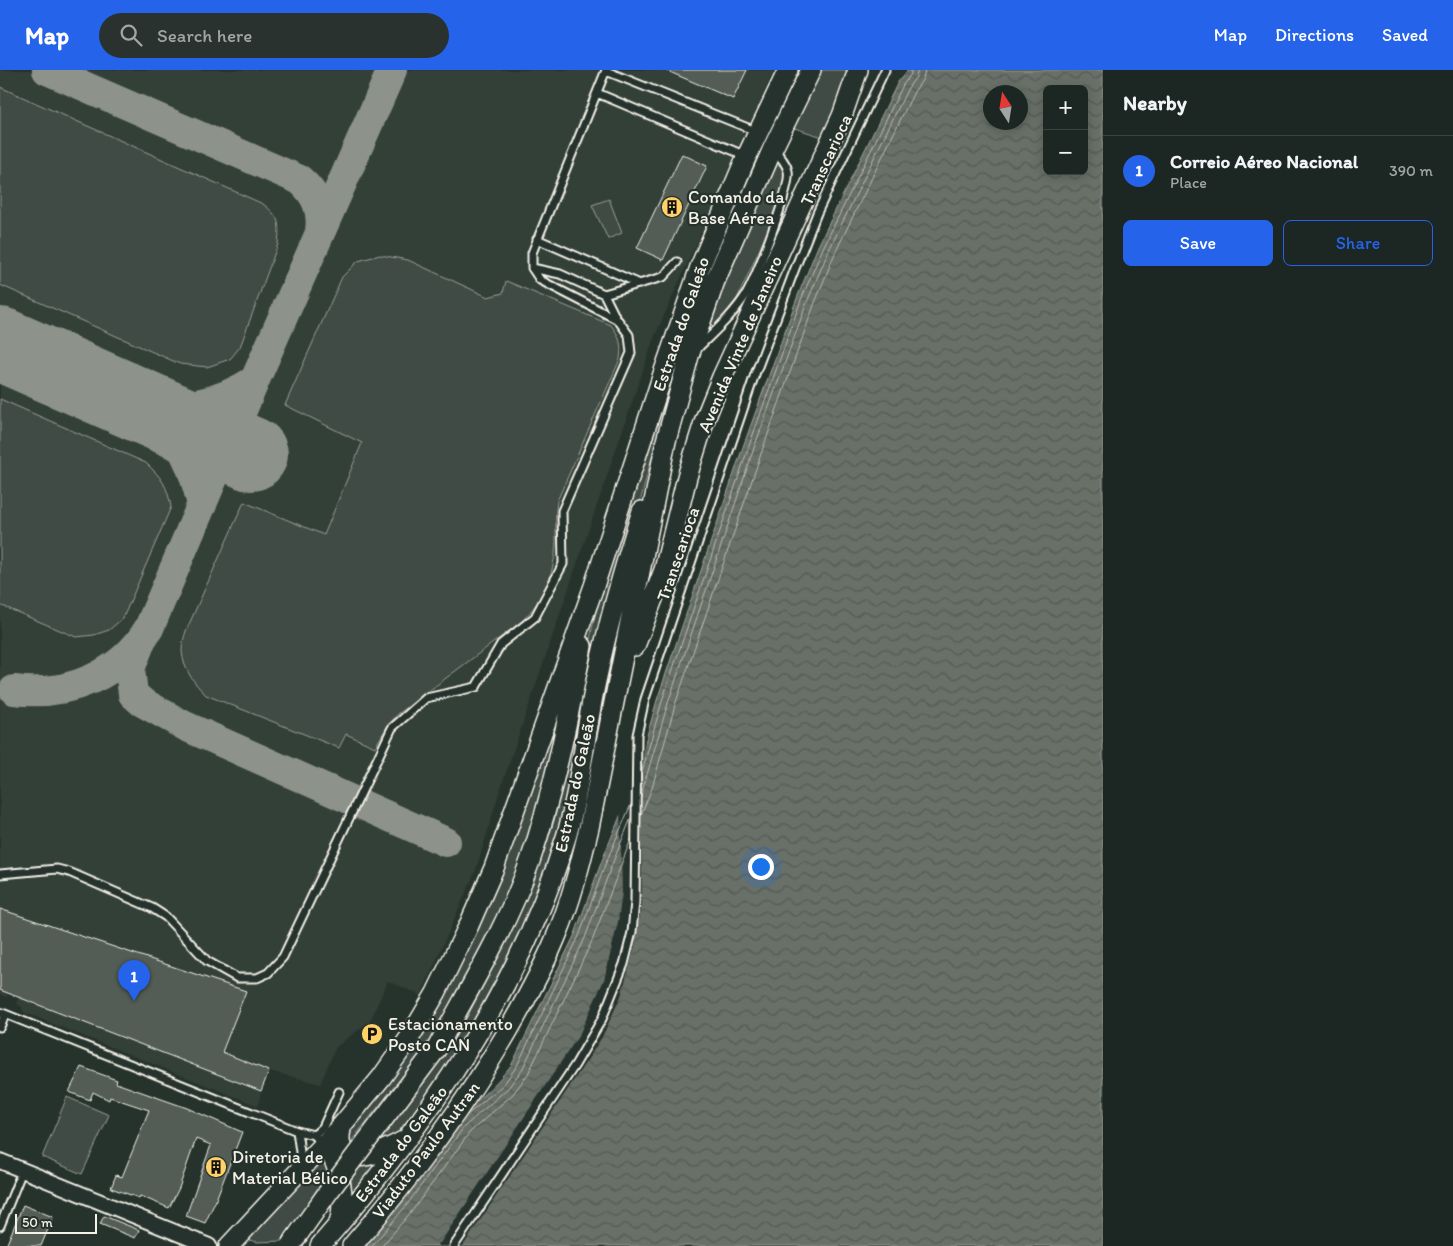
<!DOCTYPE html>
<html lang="en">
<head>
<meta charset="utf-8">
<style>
	:root { --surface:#1c2622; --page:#29322f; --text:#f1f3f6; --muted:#a0a5a5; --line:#3a4340; --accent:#2563eb }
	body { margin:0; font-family:Itim,sans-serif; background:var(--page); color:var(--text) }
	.controls { position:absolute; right:15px; top:15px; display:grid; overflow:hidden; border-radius:8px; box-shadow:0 2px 12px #0003 }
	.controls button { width:45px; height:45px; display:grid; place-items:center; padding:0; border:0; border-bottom:1px solid var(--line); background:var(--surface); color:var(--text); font:25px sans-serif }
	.compass { position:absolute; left:983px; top:15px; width:45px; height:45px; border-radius:50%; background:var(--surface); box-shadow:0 2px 12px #0003; rotate:348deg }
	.scale { position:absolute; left:15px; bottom:12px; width:82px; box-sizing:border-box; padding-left:5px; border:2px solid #f4f1e8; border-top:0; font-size:14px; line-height:18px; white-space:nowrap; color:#f4f1e8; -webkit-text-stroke:4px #26332d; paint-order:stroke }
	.you { position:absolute; left:760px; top:796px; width:18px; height:18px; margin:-12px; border:4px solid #fff; border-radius:50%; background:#1a73e8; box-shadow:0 0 0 8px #1a73e833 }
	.badge { display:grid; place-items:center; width:32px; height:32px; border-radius:50%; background:var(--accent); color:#fff; font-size:16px; font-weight:700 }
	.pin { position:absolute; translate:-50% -41px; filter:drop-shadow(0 1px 2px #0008) }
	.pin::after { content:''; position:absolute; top:26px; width:18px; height:15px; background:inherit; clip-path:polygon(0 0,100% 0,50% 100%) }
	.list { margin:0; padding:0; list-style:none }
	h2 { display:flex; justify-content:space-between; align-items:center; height:65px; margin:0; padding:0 20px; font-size:21px }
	h2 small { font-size:16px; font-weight:400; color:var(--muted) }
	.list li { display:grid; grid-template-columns:32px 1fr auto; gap:15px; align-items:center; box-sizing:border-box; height:70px; padding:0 20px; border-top:1px solid var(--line) }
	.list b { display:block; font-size:19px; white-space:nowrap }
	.list p { margin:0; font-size:16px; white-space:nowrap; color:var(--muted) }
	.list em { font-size:16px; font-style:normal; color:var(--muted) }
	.actions { display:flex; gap:10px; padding:15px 20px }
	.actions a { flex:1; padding:11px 0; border:1px solid var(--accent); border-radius:8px; text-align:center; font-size:18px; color:var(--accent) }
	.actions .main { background:var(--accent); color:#fff }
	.icon { flex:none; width:28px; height:28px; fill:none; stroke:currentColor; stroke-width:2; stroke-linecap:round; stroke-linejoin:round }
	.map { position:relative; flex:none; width:1103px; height:1176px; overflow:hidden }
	header { display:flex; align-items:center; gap:30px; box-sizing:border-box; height:70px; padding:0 25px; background:var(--accent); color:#fff }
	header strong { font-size:24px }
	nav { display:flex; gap:28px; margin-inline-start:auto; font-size:18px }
	.search { width:350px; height:45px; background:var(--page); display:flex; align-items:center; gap:12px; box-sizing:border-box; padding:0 18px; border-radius:28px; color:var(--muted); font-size:19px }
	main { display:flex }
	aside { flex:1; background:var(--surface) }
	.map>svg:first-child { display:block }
</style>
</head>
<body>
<header>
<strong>Map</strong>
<div class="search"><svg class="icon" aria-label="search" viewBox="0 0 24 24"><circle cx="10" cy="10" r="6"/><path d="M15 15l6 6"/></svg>Search here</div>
<nav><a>Map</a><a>Directions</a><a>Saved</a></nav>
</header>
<main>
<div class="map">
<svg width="1103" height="1176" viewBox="0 0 1103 1176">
	<defs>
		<pattern id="water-waves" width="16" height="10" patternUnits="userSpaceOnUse" patternTransform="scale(1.25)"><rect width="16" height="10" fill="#676f68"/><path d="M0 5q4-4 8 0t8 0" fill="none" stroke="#565a55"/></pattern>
	</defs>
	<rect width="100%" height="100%" fill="#26332d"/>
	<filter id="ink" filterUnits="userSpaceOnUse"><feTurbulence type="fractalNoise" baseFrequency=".02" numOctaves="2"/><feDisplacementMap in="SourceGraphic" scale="10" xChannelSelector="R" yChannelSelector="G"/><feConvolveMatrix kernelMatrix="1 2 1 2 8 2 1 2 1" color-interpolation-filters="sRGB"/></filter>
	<g filter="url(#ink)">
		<path fill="#333f39" d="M0,0H774L654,268L499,723L476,800L421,925L388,911L370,951L336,977L320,1014L269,1001L261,1021L258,1036L23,942L22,937L17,934L18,928L8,924L6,927L0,924Z"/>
		<path fill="#414b45" stroke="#9a9e96" d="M820,0H851L826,68L788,56Z
			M0,17L263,134C280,147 280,153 278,174L240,277L230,289L207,297L180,294L0,215Z
			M775,92L784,99L785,109L783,121L767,163L736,231L709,262L724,215Z
			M753,101L682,284L662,348L625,490L563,746L529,845L483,940L422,1032L390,1072L371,1079L442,986L464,953L509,866L539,794L554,751L570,681L587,582L602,514L700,223L718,176Z
			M609,129L622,163L608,169L592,135Z
			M380,185L408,190L488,227L503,223L506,211L611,255C620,266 622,275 620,289L557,431C555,443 556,453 556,465C556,500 546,527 521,552L398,644L388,655L375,677L346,664L339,678L206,625C194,613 183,599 182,581C182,574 184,567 186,561L244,432L324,465L362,373L285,335L342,207L358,191Z
			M0,329L146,393C162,408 167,415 171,437L123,548L109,560L94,565L76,567L0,535Z
			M547,666L554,668L530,767L505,835L482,882L434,966L349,1074L348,1062L408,983Z
			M67,1027L109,1045L82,1104L42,1087Z
			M382,1087L349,1132L348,1108L356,1098L371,1094Z
			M322,1088L329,1101L283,1171L257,1172L245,1169Z"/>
		<path fill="url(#water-waves)" stroke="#9fa39b" fill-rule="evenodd" d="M908,0H1103V1176H358L468,1038C485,1024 499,1011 512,994L575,864L601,793L634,712L657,630L744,374L797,228L818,176L898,12ZM1047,19H1084V101H1047ZM991,22H1021V52H991Z"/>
		<path fill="#26332d" d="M643,670H645L641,707L642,833L635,876L621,926L602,967L586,992L463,1176H438L437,1173H440L579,965L604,910L618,852L622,822L620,739L632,711Z"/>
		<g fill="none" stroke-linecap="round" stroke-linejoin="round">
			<path stroke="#bcbdb5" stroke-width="1" d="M641,705L662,631L749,376L801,230L823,178L903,15L911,4V0
				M641,725L668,633L754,378L807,232L829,180L908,18L916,7L918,0
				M641,745L652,718L675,635L716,515L762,381L814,235L835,183L914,22L923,9L925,0
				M466,1046L504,1014L517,996L579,866L605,795L632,732
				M372,1176L406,1136L464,1057L508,1018L522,1000L585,868L611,797L631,748
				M382,1176L412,1141L470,1062L513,1024L528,1004L592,871L631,769"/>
			<path stroke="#8d928a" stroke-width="30" d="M47,0L300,110C316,124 323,140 320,161
				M122,328C130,332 139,335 146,340C180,360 194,399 202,435
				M137,332C178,343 220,333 255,310
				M141,571L130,599L133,624L142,632L185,656L446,772
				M14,620C68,627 121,605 149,558L255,310L392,0"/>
			<path stroke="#8d928a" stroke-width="74" d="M0,274L251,384"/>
		</g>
		<path fill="#525c55" stroke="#f4f1e8" d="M665,0H747L733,29Z
			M682,84L707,96L663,190L637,178Z
			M0,839L246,921L222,982L269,1001L261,1021L0,920Z
			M81,997L117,1010L116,1013L187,1038L242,1062L215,1132L205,1153L186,1146L211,1075L196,1069L179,1118L169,1138L140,1126L139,1128L111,1118L116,1105L122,1107L149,1040L110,1027L109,1030L93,1022L90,1030L69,1022Z
			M23,1135L53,1147L41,1176H6Z
			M104,1146L139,1160L135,1168L100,1154Z"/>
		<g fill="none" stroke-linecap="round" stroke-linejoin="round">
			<g stroke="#f4f1e8" stroke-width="11">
				<path id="lane" d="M606,1L758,62
					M597,23L746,86
					M537,169L640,214
					M532,198L560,204L604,224L663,207L677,192
					M604,224L617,250
					M699,277C716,260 734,244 747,223C756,206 792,116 788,101C786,92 779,85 773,79
					M0,804L57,799L69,802L152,838L166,847L207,891L237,908H257L268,903L283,887L392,658L426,628L476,617L501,574L535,547L563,494L562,441L631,283L629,265L618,250L540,210L532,198V183L606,0
					M0,942L297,1061L314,1065L323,1074
					M0,957L5,944
					M297,1061L300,1082L298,1095
					M314,1065L323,1057L339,1022
					M0,1156L22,1101
					M454,1176L575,995L602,949L624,894L632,862L635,832L637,665L645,629L754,307L794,201L817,143L885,0"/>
			</g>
			<g stroke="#f4f1e8" stroke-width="18">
				<path id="street" d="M0,1091L209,1176"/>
			</g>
			<g stroke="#f4f1e8" stroke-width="22">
				<path id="secondary" d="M635,576L664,500L687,407L705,349L722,307L842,46L858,0
					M437,978C470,917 507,857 530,791C554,721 568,648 582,576
					M342,1055C340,1063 338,1071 342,1078C353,1098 389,1078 403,1071
					M323,1074C341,1092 346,1129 339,1154
					M229,1176L342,1055L381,1008L410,967L436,923L469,855L494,798L594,516L663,304L700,197L745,90L788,0
					M320,1176C426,1055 520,920 567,764C581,714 585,662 596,611C608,554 624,497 642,441
					M352,1176C410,1109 463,1038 508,961C525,931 543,899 556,867C571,832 580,795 589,758L666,371L689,286L715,211L773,78L811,0"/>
			</g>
			<use href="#lane" stroke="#26332d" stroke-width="7"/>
			<use href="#street" stroke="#26332d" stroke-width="14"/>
			<use href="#secondary" stroke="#26332d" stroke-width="19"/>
			<g stroke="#f4f1e8" stroke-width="22" stroke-linecap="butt">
				<path id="secondary-bridge" d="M290,1176L329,1121L437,978"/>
			</g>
			<use href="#secondary-bridge" stroke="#26332d" stroke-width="19"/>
		</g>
	</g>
	<defs>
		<g id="building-disc" transform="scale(1.125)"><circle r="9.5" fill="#ffd166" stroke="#26332d"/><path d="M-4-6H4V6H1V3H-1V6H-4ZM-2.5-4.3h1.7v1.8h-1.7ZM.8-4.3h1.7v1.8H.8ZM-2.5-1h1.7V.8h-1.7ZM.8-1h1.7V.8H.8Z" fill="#111"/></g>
		<g id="parking-disc" transform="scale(1.125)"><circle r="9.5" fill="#ffd166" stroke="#26332d"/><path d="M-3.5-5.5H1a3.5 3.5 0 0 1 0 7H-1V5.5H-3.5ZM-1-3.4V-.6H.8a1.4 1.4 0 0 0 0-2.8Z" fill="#111"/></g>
	</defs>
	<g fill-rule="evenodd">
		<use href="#building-disc" x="672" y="137"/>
		<use href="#parking-disc" x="372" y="964"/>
		<use href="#building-disc" x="216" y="1097"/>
	</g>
	<g text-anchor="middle" stroke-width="4.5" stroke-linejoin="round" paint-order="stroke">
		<g font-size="18" fill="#f4f1e8" stroke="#26332d">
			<text transform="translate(826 90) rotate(-65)" y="6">Transcarioca</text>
			<text transform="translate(681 254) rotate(-71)" y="6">Estrada do Galeão</text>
			<text transform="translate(740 274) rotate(-67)" y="6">Avenida Vinte de Janeiro</text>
			<text transform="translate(678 484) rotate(-71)" y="6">Transcarioca</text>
			<text transform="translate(575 713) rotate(-78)" y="6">Estrada do Galeão</text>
			<text transform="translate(401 1074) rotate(-53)" y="6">Estrada do Galeão</text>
			<text transform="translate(426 1080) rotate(-53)" y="6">Viaduto Paulo Autran</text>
		</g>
		<g font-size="18" fill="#f4f1e8" stroke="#26332d" text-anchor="start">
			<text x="688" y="133">Comando da<tspan x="688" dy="21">Base Aérea</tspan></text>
			<text x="388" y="960">Estacionamento<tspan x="388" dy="21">Posto CAN</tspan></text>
			<text x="232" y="1093">Diretoria de<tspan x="232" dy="21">Material Bélico</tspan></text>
		</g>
	</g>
</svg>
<div class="controls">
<button>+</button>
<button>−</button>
</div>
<svg class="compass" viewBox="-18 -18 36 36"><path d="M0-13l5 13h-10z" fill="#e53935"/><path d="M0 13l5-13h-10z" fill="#a0a5a5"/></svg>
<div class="scale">50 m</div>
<div class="you"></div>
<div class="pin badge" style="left:134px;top:931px">1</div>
</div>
<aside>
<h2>Nearby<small></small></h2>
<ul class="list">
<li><span class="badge">1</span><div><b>Correio Aéreo Nacional</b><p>Place</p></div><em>390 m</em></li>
</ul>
<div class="actions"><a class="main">Save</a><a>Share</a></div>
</aside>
</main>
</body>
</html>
